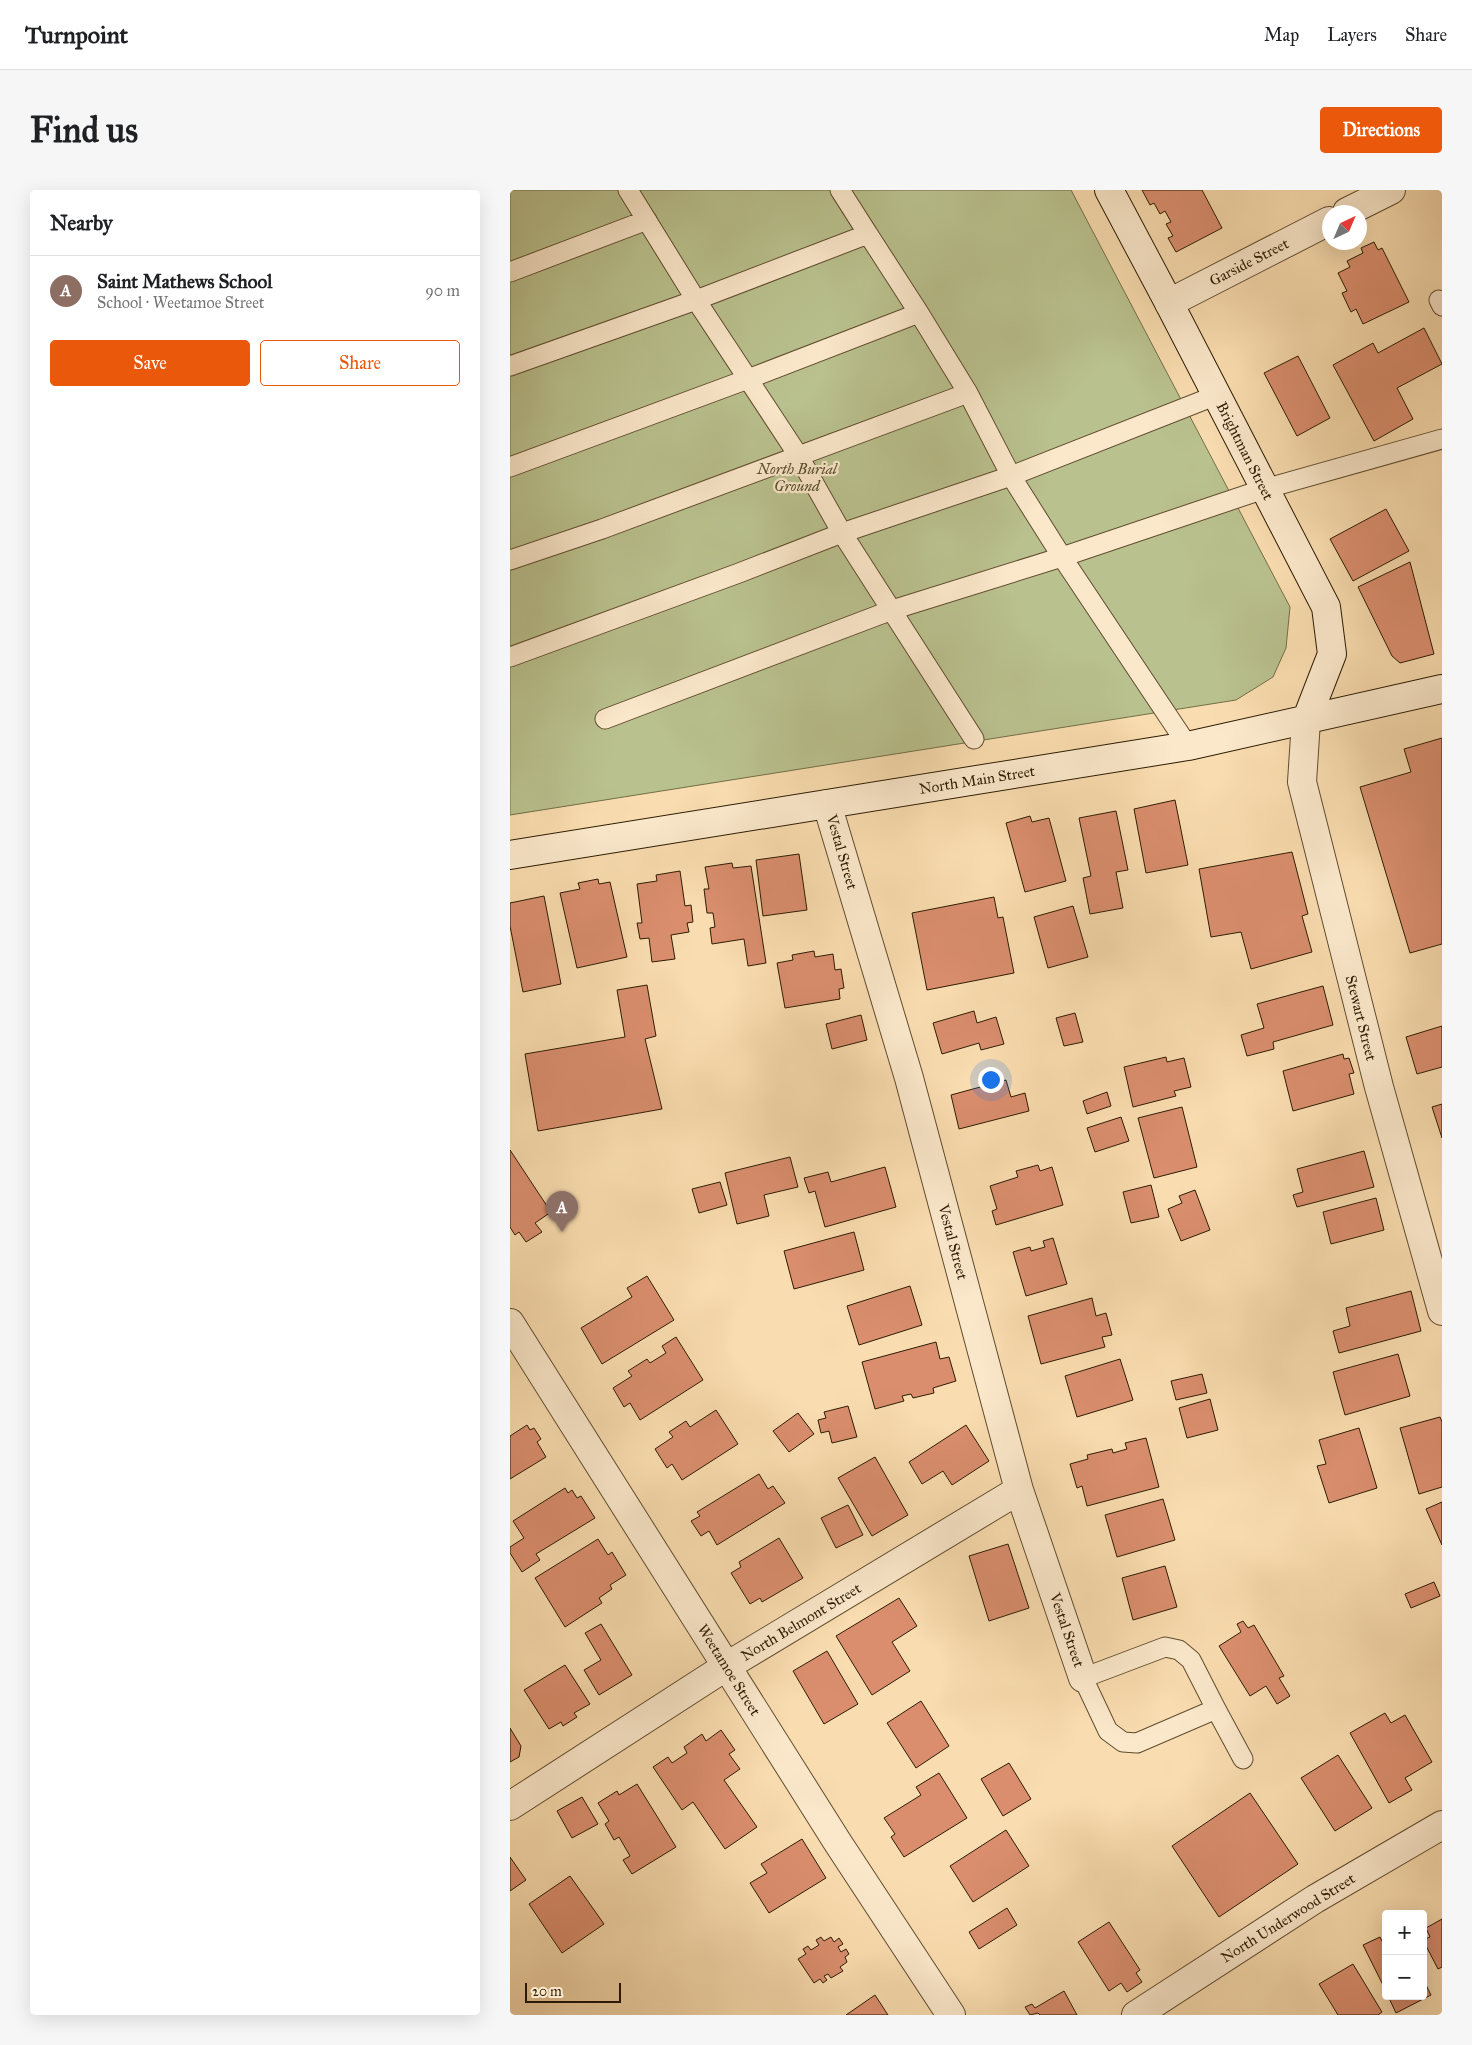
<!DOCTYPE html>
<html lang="en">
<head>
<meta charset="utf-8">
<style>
	:root { --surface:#fff; --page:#f6f6f6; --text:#202124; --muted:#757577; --line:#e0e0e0; --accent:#ea580c }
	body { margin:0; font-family:"IM FELL Great Primer",serif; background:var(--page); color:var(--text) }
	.controls { position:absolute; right:15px; bottom:15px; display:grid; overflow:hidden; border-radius:5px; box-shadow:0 5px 20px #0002 }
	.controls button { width:45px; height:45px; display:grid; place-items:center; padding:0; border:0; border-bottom:1px solid var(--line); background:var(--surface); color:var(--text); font:25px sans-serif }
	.compass { position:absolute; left:812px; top:15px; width:45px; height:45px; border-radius:50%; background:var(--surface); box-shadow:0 5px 20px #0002; rotate:44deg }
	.scale { position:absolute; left:15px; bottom:12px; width:96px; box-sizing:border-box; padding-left:5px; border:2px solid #2d1c03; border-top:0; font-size:14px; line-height:18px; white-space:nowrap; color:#2d1c03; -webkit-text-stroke:4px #fbe8cb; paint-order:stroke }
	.you { position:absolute; left:480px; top:889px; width:18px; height:18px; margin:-12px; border:4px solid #fff; border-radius:50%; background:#1a73e8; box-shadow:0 0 0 8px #1a73e833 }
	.badge { display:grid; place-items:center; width:32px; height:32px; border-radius:50%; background:var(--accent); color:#fff; font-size:16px; font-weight:700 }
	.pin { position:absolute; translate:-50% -41px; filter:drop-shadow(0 1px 2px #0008) }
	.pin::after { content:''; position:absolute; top:26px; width:18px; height:15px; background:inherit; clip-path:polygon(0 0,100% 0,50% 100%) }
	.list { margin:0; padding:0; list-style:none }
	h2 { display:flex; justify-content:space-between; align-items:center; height:65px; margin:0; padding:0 20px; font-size:21px }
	h2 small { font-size:16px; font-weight:400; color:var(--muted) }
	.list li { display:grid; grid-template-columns:32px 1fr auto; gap:15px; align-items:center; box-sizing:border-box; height:70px; padding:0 20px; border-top:1px solid var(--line) }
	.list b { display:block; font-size:19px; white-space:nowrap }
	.list p { margin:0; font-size:16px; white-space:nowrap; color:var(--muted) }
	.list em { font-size:16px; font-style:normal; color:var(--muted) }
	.actions { display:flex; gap:10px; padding:15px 20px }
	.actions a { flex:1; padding:11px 0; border:1px solid var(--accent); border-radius:5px; text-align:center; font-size:18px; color:var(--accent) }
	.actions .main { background:var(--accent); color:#fff }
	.map { position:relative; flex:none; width:932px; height:1825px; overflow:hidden; border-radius:5px }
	header { display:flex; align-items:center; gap:30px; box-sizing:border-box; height:70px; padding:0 25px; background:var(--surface); border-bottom:1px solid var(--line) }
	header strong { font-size:24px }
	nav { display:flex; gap:28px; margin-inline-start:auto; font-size:18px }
	.intro { display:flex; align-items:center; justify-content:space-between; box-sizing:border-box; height:120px; padding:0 30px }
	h1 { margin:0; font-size:35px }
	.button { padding:12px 22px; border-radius:5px; background:var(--accent); color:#fff; font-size:18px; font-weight:700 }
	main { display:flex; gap:30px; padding:0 30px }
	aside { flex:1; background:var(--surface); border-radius:5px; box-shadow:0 5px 20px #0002 }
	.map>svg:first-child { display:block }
</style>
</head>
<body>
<header>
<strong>Turnpoint</strong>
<nav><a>Map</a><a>Layers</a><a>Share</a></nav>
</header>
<div class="intro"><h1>Find us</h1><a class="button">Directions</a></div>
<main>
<aside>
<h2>Nearby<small></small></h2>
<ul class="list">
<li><span class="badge" style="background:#8d6e63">A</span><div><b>Saint Mathews School</b><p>School · Weetamoe Street</p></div><em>90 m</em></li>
</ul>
<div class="actions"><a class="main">Save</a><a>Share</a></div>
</aside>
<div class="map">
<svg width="932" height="1825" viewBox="0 0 932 1825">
	<rect width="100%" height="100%" fill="#f9dcaf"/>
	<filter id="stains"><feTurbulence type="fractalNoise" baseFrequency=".004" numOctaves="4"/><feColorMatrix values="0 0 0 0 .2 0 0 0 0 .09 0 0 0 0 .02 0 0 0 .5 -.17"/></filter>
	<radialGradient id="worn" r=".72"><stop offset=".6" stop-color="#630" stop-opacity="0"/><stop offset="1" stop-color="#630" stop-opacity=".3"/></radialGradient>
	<path fill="#b9c18e" stroke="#736e48" d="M0,0H561L780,417L776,458L763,487L726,510L0,625Z"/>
	<path fill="#da8e6e" stroke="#2d1c03" d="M632,0H692L712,38L666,62L658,48L663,46L656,34L661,32L655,21L650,24L644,13L640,15Z
		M864,52L868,60L872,58L899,112L853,134L846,119L841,122L832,103L837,101L828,83L840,77L837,71L853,63L851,58Z
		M914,138L932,174L887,198L903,229L864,251L823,175L863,153L868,163Z
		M788,166L820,228L787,246L754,183Z
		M876,319L899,361L843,391L820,349Z
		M900,372L924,464L890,473L882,466L848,397Z
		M932,548V754L900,763L850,597L901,582L894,559Z
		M665,610L678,675L636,683L624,619Z
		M606,621L618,680L606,682L613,718L580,724L573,688L581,686L569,628Z
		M520,626L522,632L539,628L556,691L515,702L496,633Z
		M782,662L798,724L792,726L802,762L741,779L731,742L701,747L689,679Z
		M289,664L297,720L253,726L246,670Z
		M222,673L223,678L241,676L256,773L238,776L234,749L202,754L200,738L205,737L203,723H197L194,699H199L195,677Z
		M170,681L175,716L181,715L183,732L177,733L179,742L161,745L165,769L142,772L139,748L130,749L127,733H132L127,694L147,691L146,685Z
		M88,689L89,694L100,692L117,767L67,778L50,703L70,699L68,693Z
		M34,706L51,794L13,802L0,736V713Z
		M484,707L488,728L493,727L504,783L417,800L402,723Z
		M563,716L578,767L538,778L524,727Z
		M304,761L305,767L323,764L325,780L331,779L334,798L329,799L330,809L275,818L267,773L283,770L282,765Z
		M137,795L146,846L135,849L152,919L28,941L15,864L115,847L107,800Z
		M813,796L823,835L763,852L764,859L737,866L731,845L754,838L747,814Z
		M464,821L467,833L486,827L494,854L471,860L469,853L432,864L423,833Z
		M565,823L573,852L554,856L546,828Z
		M351,825L357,850L322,859L316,834Z
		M932,836V877L907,884L896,847Z
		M833,864L834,869L839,868L844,883L839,884L844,904L783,921L773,881Z
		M656,867L657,872L674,868L681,897L664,901L666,906L623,917L614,877Z
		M496,890L501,907L515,903L519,921L449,939L441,905Z
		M597,902L601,916L577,924L573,911Z
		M932,914V948L922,917Z
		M672,917L687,977L644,988L628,928Z
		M611,927L619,951L585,962L577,938Z
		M0,960L41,1022L25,1033L32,1042L16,1052L9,1042L5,1045L0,1037Z
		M854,961L864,997L787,1017L783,1005L793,1002L787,979Z
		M280,967L288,997L254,1005L259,1026L227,1034L215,983Z
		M528,975L530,981L542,977L553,1015L486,1035L482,1021L487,1019L480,996L508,987L506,981Z
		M375,977L386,1017L315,1037L305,1001L299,1003L294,988L318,982L321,992Z
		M210,992L217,1015L189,1023L182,999Z
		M641,995L649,1027L621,1033L613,1002Z
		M685,1000L700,1040L671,1051L658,1019L672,1013L669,1006Z
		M866,1008L874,1040L821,1054L813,1022Z
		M344,1042L354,1080L284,1099L274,1061Z
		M543,1048L557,1094L516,1106L503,1062L520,1057L521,1061L535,1057L533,1051Z
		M137,1086L164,1130L92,1174L71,1138L122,1107L117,1098Z
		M400,1096L412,1135L349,1155L337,1116Z
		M901,1101L911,1141L829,1163L823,1141L840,1136L836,1118Z
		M582,1108L586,1126L596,1123L602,1145L592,1147L595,1157L531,1174L518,1126Z
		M166,1147L193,1190L130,1230L120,1213L114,1217L103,1198L122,1186L118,1181L137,1169L140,1173L156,1163L152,1156Z
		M426,1152L430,1169L439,1167L446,1191L423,1198L424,1203L403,1208L401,1204L392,1206L394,1211L365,1219L352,1172Z
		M888,1164L900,1206L835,1225L823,1182Z
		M610,1169L623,1210L567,1227L555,1186Z
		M692,1184L697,1203L666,1210L661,1191Z
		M700,1209L708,1240L677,1248L669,1218Z
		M338,1216L347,1247L322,1253L319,1241L311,1243L308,1230L316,1228L314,1222Z
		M206,1220L228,1254L172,1290L162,1274L157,1278L145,1259L163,1247L159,1242L176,1231L180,1237Z
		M288,1223L304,1244L279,1262L263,1241Z
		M930,1227L932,1232V1297L909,1304L890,1238Z
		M17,1235L20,1240L24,1238L31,1249L27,1252L36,1267L0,1289V1246Z
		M456,1235L479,1271L442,1295L433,1281L412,1294L399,1272Z
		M849,1238L867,1298L819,1313L807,1276L816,1274L809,1250Z
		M636,1248L649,1297L577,1316L572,1296L567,1298L560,1274L578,1269L577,1265L602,1259L603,1263L617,1259L615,1253Z
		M365,1267L398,1325L362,1346L328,1288Z
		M249,1284L258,1299L263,1296L275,1313L207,1355L199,1341L191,1346L181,1331L190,1326L187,1322Z
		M55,1298L58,1303L62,1300L67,1308L71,1306L85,1328L26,1364L30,1370L12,1382L0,1363V1357L14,1348L3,1331Z
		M653,1309L665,1350L607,1367L595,1325Z
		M932,1312V1355L916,1319Z
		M338,1315L353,1345L326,1358L311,1328Z
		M269,1348L293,1388L252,1412L250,1408L240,1414L221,1383L231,1377L229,1372Z
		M88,1349L98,1365L102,1362L116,1385L100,1395L102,1399L89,1408L92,1413L55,1437L25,1388Z
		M498,1354L519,1418L479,1431L459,1366Z
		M655,1376L667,1417L623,1430L612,1388Z
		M924,1392L930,1406L901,1418L895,1404Z
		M389,1408L407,1436L382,1452L400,1481L362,1505L326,1446Z
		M733,1431L738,1438L744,1435L774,1486L769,1488L780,1506L767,1514L756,1496L740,1506L709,1456L731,1442L727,1434Z
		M91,1434L122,1485L89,1505L74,1480L91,1470L75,1443Z
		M317,1461L348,1514L314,1534L283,1481Z
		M55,1475L80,1514L64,1523L67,1527L53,1536L51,1532L39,1539L14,1500Z
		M411,1511L439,1556L406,1578L377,1533Z
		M875,1523L881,1533L895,1525L922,1572L895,1588L902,1600L879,1613L840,1543Z
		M0,1538L11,1556L9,1567L0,1572Z
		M211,1540L225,1560L219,1564L230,1579L214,1590L247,1637L215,1659L183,1612L172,1620L143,1577L158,1567L162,1573L177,1563L174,1557L192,1544L196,1551Z
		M828,1565L862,1618L825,1641L791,1588Z
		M499,1573L521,1609L493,1626L471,1589Z
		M429,1583L457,1628L394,1667L381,1647L385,1644L374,1628L411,1605L406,1597Z
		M127,1594L166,1657L122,1684L113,1670L120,1666L109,1647L104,1650L95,1634L99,1631L88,1613L107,1601L109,1605Z
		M740,1603L788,1674L709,1727L662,1656Z
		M72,1607L88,1634L62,1648L47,1621Z
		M496,1640L519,1676L463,1712L440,1676Z
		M292,1649L316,1688L259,1723L240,1693L257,1683L251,1674Z
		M0,1667L16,1690L0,1701Z
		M60,1686L94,1734L52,1763L19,1714Z
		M497,1718L507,1735L469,1759L459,1742Z
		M932,1729V1777L928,1779L913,1750L920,1747L916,1738Z
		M599,1732L630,1780L626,1783L632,1792L617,1802L611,1793L599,1801L568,1752Z
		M311,1747L314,1751L321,1747L324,1752L329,1748L333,1754L328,1757L331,1762L336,1759L339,1764L335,1767L337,1772L330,1777L333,1781L321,1788L318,1784L314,1786L317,1790L313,1793L310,1789L304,1793L288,1769L296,1764L293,1759L298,1756L301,1760L309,1755L306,1750Z
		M870,1747L873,1753L876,1751V1801L853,1755Z
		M843,1774L872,1822L868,1825H828L809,1794Z
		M913,1789L921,1805L886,1823L878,1806H913Z
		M554,1801L567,1825H530L528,1823L520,1825L515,1817L522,1814L525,1818Z
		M365,1805L378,1825H336Z"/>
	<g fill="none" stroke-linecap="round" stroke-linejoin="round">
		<g stroke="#604c2e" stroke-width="21">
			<path id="lane" d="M358,44L409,123
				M0,82L137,30
				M929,110L932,116
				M0,176L186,110L358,44L330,0
				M458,203L501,286L707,205
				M0,277L238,189L409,123L458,203L92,339L0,370
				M0,467L229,383L332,343L464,549
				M95,529L382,420L552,367L501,286L332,343L288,265L186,110L118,0
				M678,556L552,367L754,299L932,249
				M655,1457L669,1460L681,1470L706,1519L627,1553L613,1552L598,1541L573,1488Z
				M706,1519L733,1569"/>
		</g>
		<g stroke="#604c2e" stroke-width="30">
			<path id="street" d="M837,22L881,0
				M659,113L819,31
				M796,531L792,592L869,897L932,1121
				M317,614L399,888L509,1300L573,1488
				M0,1133L328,1653L441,1825
				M0,1616L217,1476L509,1300
				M626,1825L805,1709L932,1635"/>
		</g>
		<g stroke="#2d1c03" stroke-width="30">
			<path id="secondary" d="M599,0L659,113L816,417L822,464L796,531
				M0,665L678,556L932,499"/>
		</g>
		<use href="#lane" stroke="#fbe8cb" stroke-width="19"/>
		<use href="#street" stroke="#fbe8cb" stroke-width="28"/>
		<use href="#secondary" stroke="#fbe8cb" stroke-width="28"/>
	</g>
	<g text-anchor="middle" stroke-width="4.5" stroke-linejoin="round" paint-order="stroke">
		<g font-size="15" fill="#2d1c03" stroke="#fbe8cb">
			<text transform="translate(739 72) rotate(-27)" y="5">Garside Street</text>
			<text transform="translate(735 261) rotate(63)" y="5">Brightman Street</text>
			<text transform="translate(467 590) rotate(-9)" y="5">North Main Street</text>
			<text transform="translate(332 662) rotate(74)" y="5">Vestal Street</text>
			<text transform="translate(851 828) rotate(76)" y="5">Stewart Street</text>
			<text transform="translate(443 1052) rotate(75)" y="5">Vestal Street</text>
			<text transform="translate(291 1432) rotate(-31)" y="5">North Belmont Street</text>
			<text transform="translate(557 1440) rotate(71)" y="5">Vestal Street</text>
			<text transform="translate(219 1480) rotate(58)" y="5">Weetamoe Street</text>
			<text transform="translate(778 1728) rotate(-32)" y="5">North Underwood Street</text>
		</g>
		<g font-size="15" font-style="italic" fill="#574e2d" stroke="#fbe8cb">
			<text x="287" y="284">North Burial<tspan x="287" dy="17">Ground</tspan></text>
		</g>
	</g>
	<rect width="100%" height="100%" filter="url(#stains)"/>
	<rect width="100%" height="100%" fill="url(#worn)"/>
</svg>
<div class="controls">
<button>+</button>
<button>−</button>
</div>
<svg class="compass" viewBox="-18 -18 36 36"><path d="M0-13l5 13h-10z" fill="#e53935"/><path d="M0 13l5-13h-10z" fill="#757577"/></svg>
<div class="scale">20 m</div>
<div class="you"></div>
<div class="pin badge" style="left:52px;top:1042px;background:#8d6e63">A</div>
</div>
</main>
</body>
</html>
